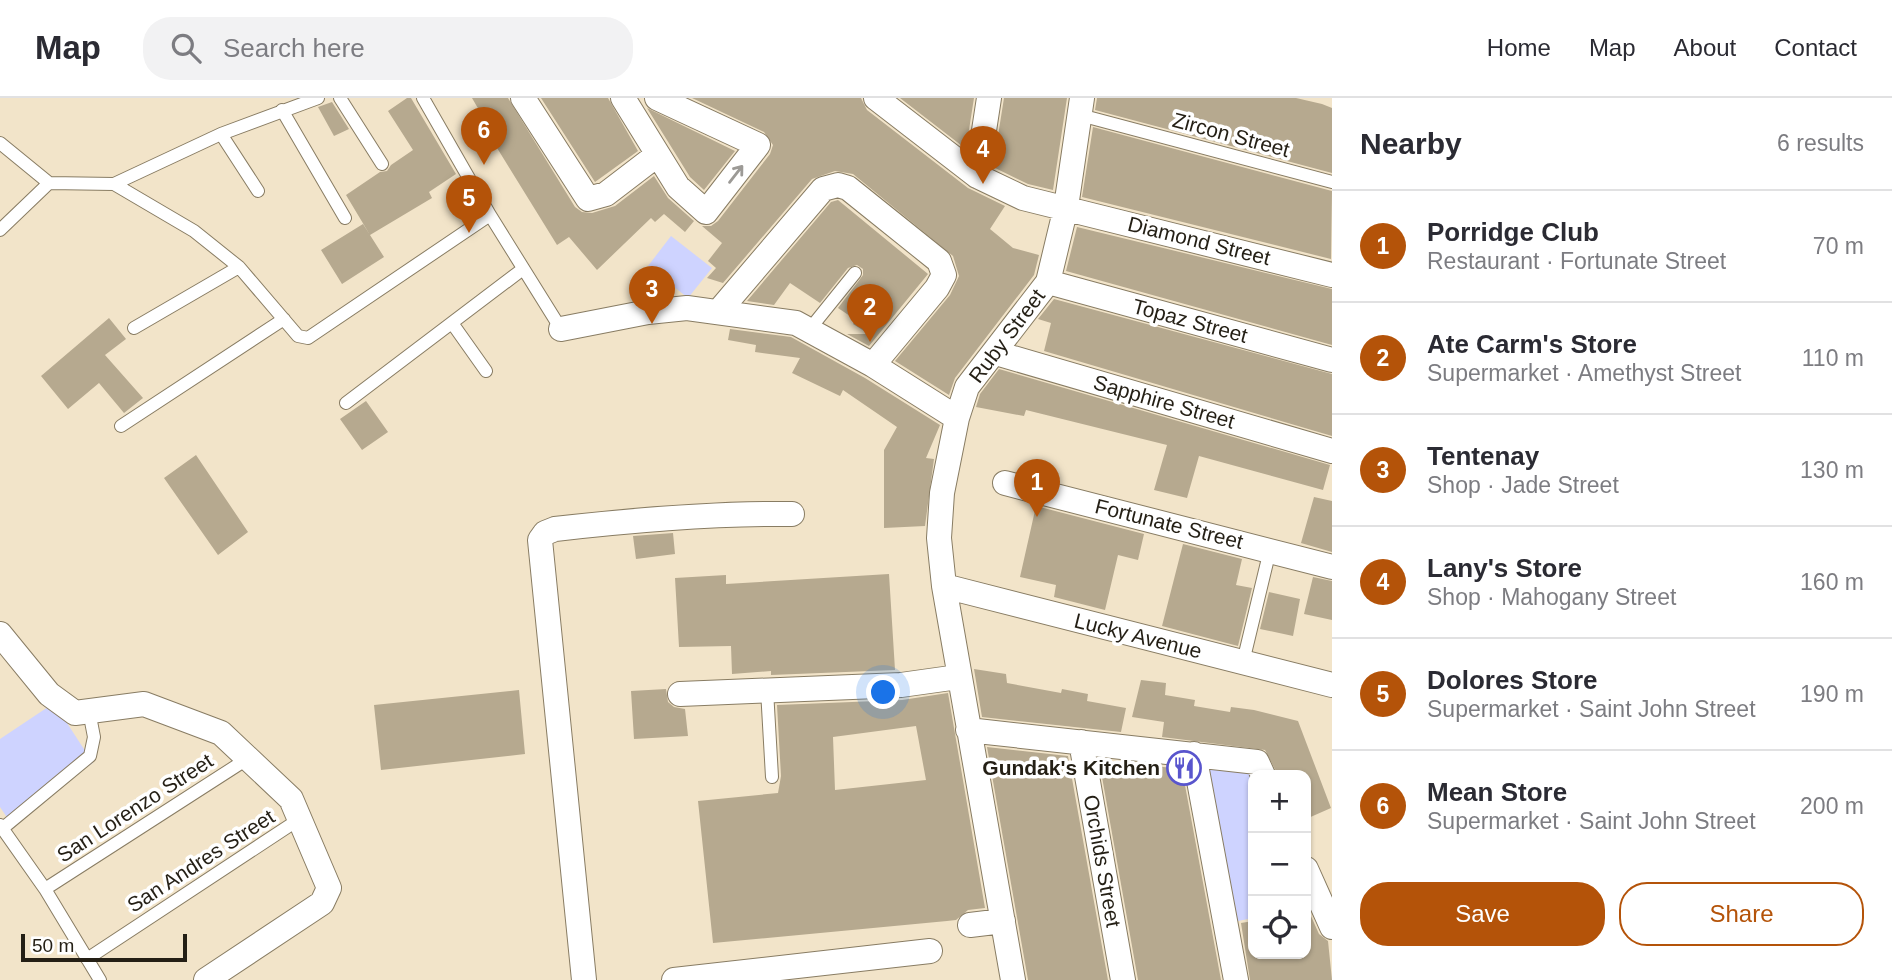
<!DOCTYPE html>
<html lang="en">
<head>
<meta charset="utf-8">
<style>
	:root { --surface:#fff; --page:#f2f2f3; --text:#2b2b33; --muted:#7c7c81; --line:#e1e1e2; --accent:#b45309 }
	body { margin:0; font-family:Helvetica,sans-serif; background:var(--page); color:var(--text) }
	.controls { position:absolute; right:21px; bottom:21px; display:grid; overflow:hidden; border-radius:14px; box-shadow:0 2px 5px #0004 }
	.controls button { width:63px; height:63px; display:grid; place-items:center; padding:0; border:0; border-bottom:2px solid var(--line); background:var(--surface); color:var(--text); font:35px sans-serif }
	.scale { position:absolute; left:21px; bottom:18px; width:166px; box-sizing:border-box; padding-left:7px; border:4px solid #241f15; border-top:0; font-size:19px; line-height:24px; white-space:nowrap; color:#241f15; -webkit-text-stroke:5px #fff; paint-order:stroke }
	.you { position:absolute; left:884px; top:595px; width:24px; height:24px; margin:-18px; border:5px solid #fff; border-radius:50%; background:#1a73e8; box-shadow:0 0 0 10px #1a73e833 }
	.badge { display:grid; place-items:center; width:46px; height:46px; border-radius:50%; background:var(--accent); color:#fff; font-size:23px; font-weight:700 }
	.pin { position:absolute; translate:-50% -58px; filter:drop-shadow(0 2px 4px #0008) }
	.pin::after { content:''; position:absolute; top:37px; width:24px; height:21px; background:inherit; clip-path:polygon(0 0,100% 0,50% 100%) }
	.list { margin:0; padding:0; list-style:none }
	h2 { display:flex; justify-content:space-between; align-items:center; height:91px; margin:0; padding:0 28px; font-size:30px }
	h2 small { font-size:23px; font-weight:400; color:var(--muted) }
	.list li { display:grid; grid-template-columns:46px 1fr auto; gap:21px; align-items:center; box-sizing:border-box; height:112px; padding:0 28px; border-top:2px solid var(--line) }
	.list b { display:block; font-size:26px; white-space:nowrap }
	.list p { margin:0; font-size:23px; white-space:nowrap; color:var(--muted) }
	.list em { font-size:23px; font-style:normal; color:var(--muted) }
	.actions { display:flex; gap:14px; padding:21px 28px }
	.actions a { flex:1; padding:16px 0; border:2px solid var(--accent); border-radius:28px; text-align:center; font-size:24px; color:var(--accent) }
	.actions .main { background:var(--accent); color:#fff }
	.icon { flex:none; width:38px; height:38px; fill:none; stroke:currentColor; stroke-width:2; stroke-linecap:round; stroke-linejoin:round }
	.map { position:relative; flex:none; width:1332px; height:882px; overflow:hidden }
	header { display:flex; align-items:center; gap:42px; box-sizing:border-box; height:98px; padding:0 35px; background:var(--surface); border-bottom:2px solid var(--line) }
	header strong { font-size:33px }
	nav { display:flex; gap:38px; margin-inline-start:auto; font-size:24px }
	.search { width:490px; height:63px; background:var(--page); display:flex; align-items:center; gap:18px; box-sizing:border-box; padding:0 24px; border-radius:28px; color:var(--muted); font-size:26px }
	main { display:flex }
	aside { flex:1; background:var(--surface) }
	.map>svg:first-child { display:block }
</style>
</head>
<body>
<header>
<strong>Map</strong>
<div class="search"><svg class="icon" aria-label="search" viewBox="0 0 24 24"><circle cx="10" cy="10" r="6"/><path d="M15 15l6 6"/></svg>Search here</div>
<nav><a>Home</a><a>Map</a><a>About</a><a>Contact</a></nav>
</header>
<main>
<div class="map">
<svg width="1332" height="882" viewBox="0 0 1332 882">
	<rect width="100%" height="100%" fill="#f2e4c9"/>
	<path fill="#ced3ff" d="M671,138L712,170L688,200L648,168Z
		M54,605L93,665L8,721L0,709V641Z
		M1196,659L1255,666L1253,820L1228,825Z"/>
	<path fill="#b6a98f" fill-rule="evenodd" d="M407,0H411L456,76L429,94L432,100L370,137L346,97L380,74L387,73L391,67L413,52L388,13Z
		M472,0H508L575,109L582,114L592,115L615,108L654,78L668,100L694,123L685,134L664,116L655,124L651,120L597,172L569,139L557,147L494,45L497,43Z
		M541,0H608L638,53L595,84Z
		M692,0H861L867,12L968,90L1005,108L990,131L1013,150L1039,157L1034,177L955,280L949,297L895,263L950,197L959,178L953,158L853,76L835,73L812,81L723,185L707,180L716,170L708,163L722,145L702,128H711L718,123L770,56L773,47L764,34Z
		M900,0H974L966,51Z
		M1004,0H1067L1053,92L1028,86L993,69Z
		M1097,0H1296L1322,6L1332,10V75L1095,12Z
		M332,4L349,31L334,38L318,9Z
		M647,10L735,53L704,92L690,79Z
		M1093,29L1332,93L1331,161L1082,99Z
		M838,102L928,176L869,248L847,236H869L853,226L856,222L838,210L863,177V171L857,167L848,170L820,205L790,185L774,207L747,203L831,104Z
		M363,126L384,159L342,186L321,152Z
		M1077,129L1332,191V247L1066,173Z
		M1054,201L1332,276V338L1044,253L1051,225L1038,221Z
		M109,220L126,241L105,257L143,300L124,315L99,285L68,311L41,278Z
		M730,231L791,239L865,280L940,327L926,360L934,361L925,428L884,430V352L897,329L843,292L840,298L792,275L800,260L755,254L756,247L728,242Z
		M999,271L1330,367L1323,392L1199,358L1187,400L1154,392L1167,347L1026,312L1024,318L976,309L980,296Z
		M366,303L388,334L362,352L340,321Z
		M196,357L248,434L218,457L164,380Z
		M1314,399L1332,403V454L1301,445Z
		M1036,408L1144,436L1138,462L1118,457L1105,512L1054,499L1056,487L1020,479Z
		M673,435L675,456L636,461L633,438Z
		M1183,446L1242,461L1236,487L1252,490L1238,548L1162,528Z
		M889,476L895,572L771,577V573L732,576L731,548L679,549L675,480L726,477V486Z
		M1313,479L1332,483V522L1304,516Z
		M1269,494L1300,501L1293,538L1260,531Z
		M974,571L1006,576L1007,585L1061,595L1062,591L1088,596L1087,603L1126,610L1121,634L982,619Z
		M1141,582L1166,585L1165,597L1195,602L1194,608L1230,614L1231,609L1254,612L1298,623L1331,710L1306,721V677H1278L1265,652L1162,639L1164,624L1132,619Z
		M666,591L668,604L674,609L685,611L688,638L634,641L631,593Z
		M519,592L525,656L381,672L374,607Z
		M948,595L985,810L968,812L956,822L947,823L713,845L698,703L778,695L781,678L777,607L902,602ZM916,628L926,682L835,692L833,639Z
		M987,649L1068,658L1108,882H1028Z
		M1099,662L1182,671L1221,882H1138Z
		M1306,807L1319,836L1328,843L1332,882H1250L1241,825L1253,823V856H1306Z"/>
	<g fill="none" stroke-linecap="round" stroke-linejoin="round">
		<g stroke="#887c63" stroke-width="14">
			<path id="service" d="M340,0L382,66
				M423,0L490,117L561,231
				M282,12L345,120
				M1080,17L1332,84
				M221,36L258,93
				M0,45L49,85L114,86L194,133L239,169L298,238L308,240L490,117
				M114,86L221,36L318,0
				M0,132L49,85
				M452,225L486,273
				M134,230L239,169
				M809,232L855,175
				M346,305L523,171
				M121,328L284,221
				M1243,564L1270,452
				M767,592L772,679
				M0,727L45,791L100,882
				M3,730L90,658L94,639L89,613
				M45,791L247,661
				M87,861L301,720"/>
		</g>
		<g stroke="#887c63" stroke-width="26">
			<path id="minor" d="M523,0L588,101L606,96L657,57
				M623,0L678,89L706,114L758,47L657,0
				M876,0L977,78L1023,100L1332,177
				M977,78L989,0
				M1048,184L1332,262
				M719,213L823,91L838,87L848,90L939,163L944,177L937,190L873,267
				M561,231L648,214L687,210L796,225L873,267L957,320
				M996,255L1332,353
				M1005,385L1332,469
				M944,488L1332,587
				M0,536L49,596L75,615L144,606L221,635L291,701L329,790L322,805L206,882
				M680,596L901,587L958,579
				M968,632L1257,664L1263,677
				M1081,644L1123,882
				M1194,656L1236,882
				M1306,771L1332,829
				M970,827L1003,823
				M584,882L540,442L545,435L555,431C634,422 712,415 792,416
				M674,882L930,853
				M1013,882L944,488L939,440L942,395L957,320L967,289L1048,184L1066,109L1082,0"/>
		</g>
		<use href="#service" stroke="#fff" stroke-width="12"/>
		<use href="#minor" stroke="#fff" stroke-width="24"/>
	</g>
	<defs><path id="oneway-shaft" d="M-6 0H5M1.5-3L5.5 0L1.5 3" fill="none" stroke-width="1.6" stroke-linecap="round" stroke-linejoin="round" transform="scale(1.75)"/></defs>
	<use stroke="#9c9a96" href="#oneway-shaft" transform="translate(736 76) rotate(-52)"/>
	<defs>
		<g id="restaurant-ring" transform="scale(1.75)"><circle r="9.5" fill="#fff" stroke="#5955cd" stroke-width="1.5"/><path d="M-5-6h1v4h1v-4h1v4h1v-4h1v5L-1.5 .5V6h-2V.5L-5-1ZM5-6V6H3V1.5H1.5Q1.5-4 5-6Z" fill="#5955cd"/></g>
	</defs>
	<g fill-rule="evenodd">
		<use href="#restaurant-ring" x="1184" y="670"/>
	</g>
	<g text-anchor="middle" stroke-width="7" stroke-linejoin="round" paint-order="stroke">
		<g font-size="21" fill="#241f15" stroke="#fff">
			<text transform="translate(1231 37) rotate(15)" y="7">Zircon Street</text>
			<text transform="translate(1199 143) rotate(14)" y="7">Diamond Street</text>
			<text transform="translate(1190 223) rotate(15)" y="7">Topaz Street</text>
			<text transform="translate(1007 238) rotate(-53)" y="7">Ruby Street</text>
			<text transform="translate(1164 304) rotate(16)" y="7">Sapphire Street</text>
			<text transform="translate(1169 426) rotate(14)" y="7">Fortunate Street</text>
			<text transform="translate(1138 538) rotate(14)" y="7">Lucky Avenue</text>
			<text transform="translate(135 710) rotate(-33)" y="7">San Lorenzo Street</text>
			<text transform="translate(201 763) rotate(-33)" y="7">San Andres Street</text>
			<text transform="translate(1102 763) rotate(80)" y="7">Orchids Street</text>
		</g>
		<g font-size="21" font-weight="bold" fill="#241f15" stroke="#fff" text-anchor="end">
			<text x="1160" y="677">Gundak's Kitchen</text>
		</g>
	</g>
</svg>
<div class="controls">
<button>+</button>
<button>−</button>
<button><svg class="icon" aria-label="locate" viewBox="0 0 24 24"><circle cx="12" cy="12" r="6"/><path d="M12 2v4M12 18v4M2 12h4M18 12h4"/></svg></button>
</div>
<div class="scale">50 m</div>
<div class="you"></div>
<div class="pin badge" style="left:1037px;top:419px">1</div>
<div class="pin badge" style="left:870px;top:244px">2</div>
<div class="pin badge" style="left:652px;top:226px">3</div>
<div class="pin badge" style="left:983px;top:86px">4</div>
<div class="pin badge" style="left:469px;top:135px">5</div>
<div class="pin badge" style="left:484px;top:67px">6</div>
</div>
<aside>
<h2>Nearby<small>6 results</small></h2>
<ul class="list">
<li><span class="badge">1</span><div><b>Porridge Club</b><p>Restaurant · Fortunate Street</p></div><em>70 m</em></li>
<li><span class="badge">2</span><div><b>Ate Carm's Store</b><p>Supermarket · Amethyst Street</p></div><em>110 m</em></li>
<li><span class="badge">3</span><div><b>Tentenay</b><p>Shop · Jade Street</p></div><em>130 m</em></li>
<li><span class="badge">4</span><div><b>Lany's Store</b><p>Shop · Mahogany Street</p></div><em>160 m</em></li>
<li><span class="badge">5</span><div><b>Dolores Store</b><p>Supermarket · Saint John Street</p></div><em>190 m</em></li>
<li><span class="badge">6</span><div><b>Mean Store</b><p>Supermarket · Saint John Street</p></div><em>200 m</em></li>
</ul>
<div class="actions"><a class="main">Save</a><a>Share</a></div>
</aside>
</main>
</body>
</html>
